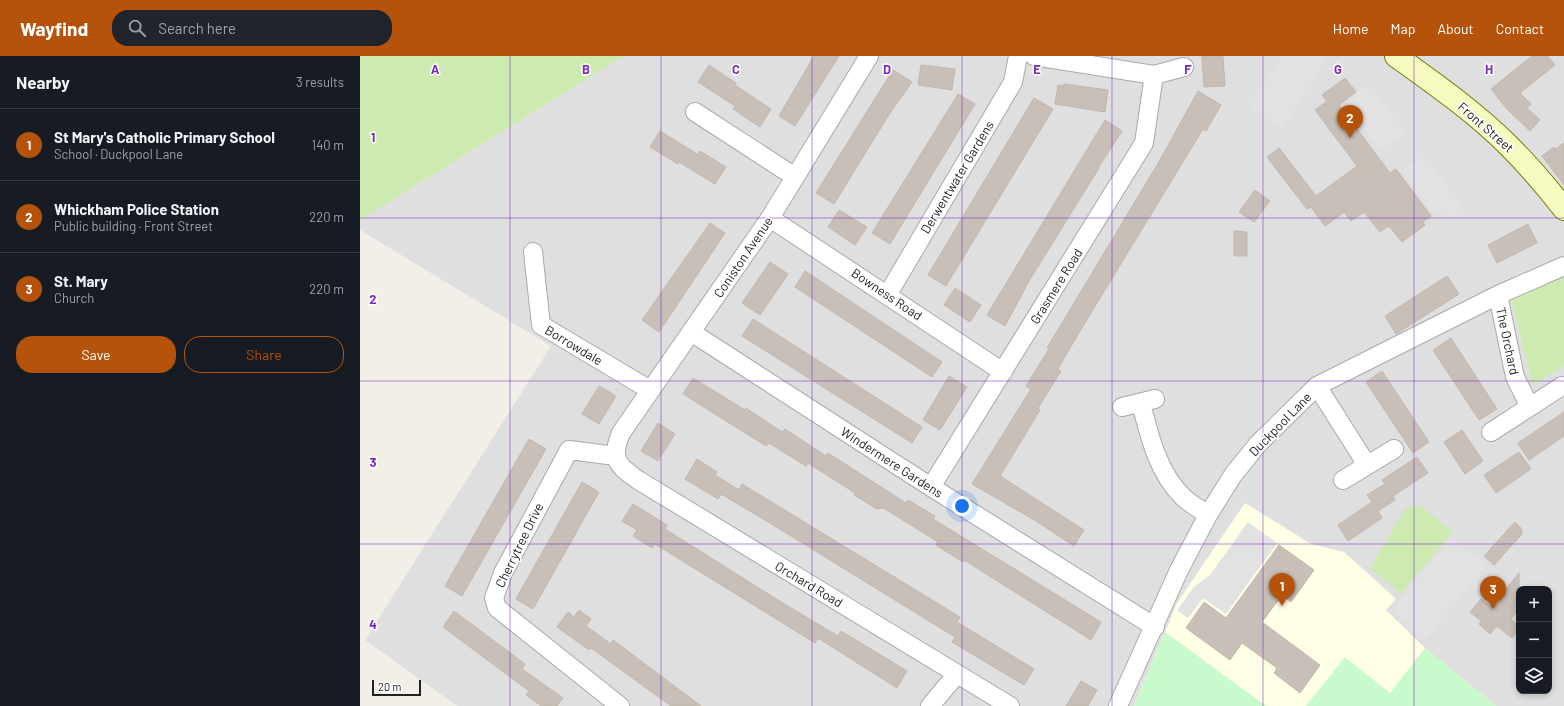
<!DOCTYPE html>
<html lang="en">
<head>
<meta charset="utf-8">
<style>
	:root { --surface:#171b24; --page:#20242c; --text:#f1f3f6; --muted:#9ea1a6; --line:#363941; --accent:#b45309 }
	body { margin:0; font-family:Barlow,sans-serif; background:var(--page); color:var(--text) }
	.controls { position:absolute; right:12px; bottom:12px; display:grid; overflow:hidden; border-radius:8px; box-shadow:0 2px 6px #0003 }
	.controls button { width:36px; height:36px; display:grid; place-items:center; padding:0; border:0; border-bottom:1px solid var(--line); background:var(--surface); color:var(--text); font:20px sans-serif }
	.scale { position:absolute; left:12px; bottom:10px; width:49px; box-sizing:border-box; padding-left:4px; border:2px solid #222; border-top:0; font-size:11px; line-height:14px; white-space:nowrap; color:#222; -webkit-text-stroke:3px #fff; paint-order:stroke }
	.you { position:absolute; left:602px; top:450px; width:14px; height:14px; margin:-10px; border:3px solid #fff; border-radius:50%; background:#1a73e8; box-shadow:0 0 0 6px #1a73e833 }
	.badge { display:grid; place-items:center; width:26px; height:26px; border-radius:50%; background:var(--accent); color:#fff; font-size:13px; font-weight:700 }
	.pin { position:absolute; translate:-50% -33px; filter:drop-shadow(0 1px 2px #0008) }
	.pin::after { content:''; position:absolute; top:21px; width:14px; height:12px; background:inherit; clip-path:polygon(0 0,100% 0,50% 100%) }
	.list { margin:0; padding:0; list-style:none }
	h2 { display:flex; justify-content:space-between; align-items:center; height:52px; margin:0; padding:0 16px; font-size:17px }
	h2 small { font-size:13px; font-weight:400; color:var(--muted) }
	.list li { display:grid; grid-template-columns:26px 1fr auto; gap:12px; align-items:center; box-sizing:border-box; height:72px; padding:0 16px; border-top:1px solid var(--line) }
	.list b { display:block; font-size:15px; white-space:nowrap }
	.list p { margin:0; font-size:13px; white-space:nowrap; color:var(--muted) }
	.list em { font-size:13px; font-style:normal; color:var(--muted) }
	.actions { display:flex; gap:8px; padding:12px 16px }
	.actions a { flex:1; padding:9px 0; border:1px solid var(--accent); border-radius:16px; text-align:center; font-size:14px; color:var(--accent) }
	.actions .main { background:var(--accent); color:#fff }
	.icon { flex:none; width:22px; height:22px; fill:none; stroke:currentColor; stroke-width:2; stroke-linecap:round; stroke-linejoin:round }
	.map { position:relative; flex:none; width:1204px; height:650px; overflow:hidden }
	header { display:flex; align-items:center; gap:24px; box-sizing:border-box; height:56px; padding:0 20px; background:var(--accent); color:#fff }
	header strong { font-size:19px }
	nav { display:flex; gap:22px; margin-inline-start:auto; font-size:14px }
	.search { width:280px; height:36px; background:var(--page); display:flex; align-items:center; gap:10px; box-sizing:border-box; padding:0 14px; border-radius:16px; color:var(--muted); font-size:15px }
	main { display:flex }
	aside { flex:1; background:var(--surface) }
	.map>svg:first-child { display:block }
</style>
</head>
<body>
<header>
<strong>Wayfind</strong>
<div class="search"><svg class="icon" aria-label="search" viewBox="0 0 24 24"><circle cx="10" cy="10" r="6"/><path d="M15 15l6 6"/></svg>Search here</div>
<nav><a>Home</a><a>Map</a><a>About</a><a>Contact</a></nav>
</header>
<main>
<aside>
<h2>Nearby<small>3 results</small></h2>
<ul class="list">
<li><span class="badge">1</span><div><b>St Mary's Catholic Primary School</b><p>School · Duckpool Lane</p></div><em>140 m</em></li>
<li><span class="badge">2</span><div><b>Whickham Police Station</b><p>Public building · Front Street</p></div><em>220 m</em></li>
<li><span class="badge">3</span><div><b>St. Mary</b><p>Church</p></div><em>220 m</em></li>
</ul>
<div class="actions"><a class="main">Save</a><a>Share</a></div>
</aside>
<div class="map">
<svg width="1204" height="650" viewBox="0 0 1204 650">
	<rect width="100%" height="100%" fill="#f2efe9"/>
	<path fill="#e0dfdf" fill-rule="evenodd" d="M264,0H1204V650H97L5,584L191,290L0,174V164ZM1159,533H1189V635H1159Z"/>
	<path fill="#ffffe5" d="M885,447L951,488L984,496L1036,543L1026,554L1065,592L1136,650H774L817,547Z"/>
	<path fill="#cdebb0" d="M0,0H264L0,164Z
		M1204,221V311L1203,310L1173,329L1151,244Z
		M1058,448L1093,476L1041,538L1010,512L1045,453Z"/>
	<path fill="#c8facc" d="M805,576L906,650H774Z
		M1065,592L1136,650H946L985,601L1030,637Z"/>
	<path fill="#e2e2e2" d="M922,0H968L923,72L890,52Z
		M1009,28L1046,77L1021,95L985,47Z
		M1064,99L1106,155L1096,161L1074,157L1043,115Z
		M888,466L917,487L866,558L843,542L828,562L817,554L834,531L850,519Z
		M1091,481L1126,509L1066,583L1032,554Z"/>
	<path fill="#c7bfb8" stroke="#c4b6ab" d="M454,0H479L435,70L419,60Z
		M842,0H863L865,30L844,31Z
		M1172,0H1188L1195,9L1160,37L1171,48L1167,52L1180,64L1170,75L1147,53L1131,33Z
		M349,9L376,27L375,29L411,53L400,71L373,53L375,50L338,26Z
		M561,9L595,13L592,34L558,29Z
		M533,14L552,26L530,57L474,148L456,137Z
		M985,22L996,36L979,49L1030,117L1036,113L1071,160L1063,166L1065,169L1042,186L1029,170L1020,176L1004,156L991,165L984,156L965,170L951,151L947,153L907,101L919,92L956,140L997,110L955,54L967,45L962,39Z
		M704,28L748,34L745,56L695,48L698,29L703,30Z
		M838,35L861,49L846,75L843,73L720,275L698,313L701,315L678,352L680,354L640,420L724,474L714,490L676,465L612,428L671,333L666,330L689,293L687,292L800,104Z
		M598,38L615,48L530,188L512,177Z
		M674,42L693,53L586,230L568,219Z
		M745,64L762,75L738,112H739L669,225L645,270L627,259Z
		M300,75L337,98L340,95L366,111L355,128L319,106L318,108L290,91Z
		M1204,87V129L1182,100L1194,91L1196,93Z
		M895,134L910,145L894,166L879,156Z
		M479,154L507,171L495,189L468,171Z
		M350,167L365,177L299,276L282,264Z
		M1168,168L1177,187L1137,207L1128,189Z
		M874,175L887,176V200H874Z
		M410,206L428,218L400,259L382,247Z
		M445,215L582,306L572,321L435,231Z
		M1087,220L1099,238L1036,278L1025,260Z
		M595,232L621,249L610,266L584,249Z
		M393,263L562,371L552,387L382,280Z
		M1091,282L1137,353L1119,364L1073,294Z
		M1022,315L1069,386L1053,397L1006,326Z
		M589,320L607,331L580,374L563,364Z
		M333,322L385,354L386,352L422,376L425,373L466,400L468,397L546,447L548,444L575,460L573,463L741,566L731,584L604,504L603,506L576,489L578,486L551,469L523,452L517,453L494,439L495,437L448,407L446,410L409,387L406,390L323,338Z
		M239,330L256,340L239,368L222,358Z
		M1204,356V380L1169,404L1158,387Z
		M298,367L315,378L298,405L281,395Z
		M1102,374L1123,405L1105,418L1084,386Z
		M169,383L186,393L102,540L85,530Z
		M1159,396L1171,413L1136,437L1124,419Z
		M1057,401L1068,417L1033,440L1035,444L1018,455L1022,462L988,485L978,469L1012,446L1007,439L1025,428L1022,424Z
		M337,403L357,416L355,419L379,434L382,428L600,561L597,566L674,613L664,629L592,586L595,581L410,467L361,438L358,443L325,423Z
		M222,426L239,436L173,553L156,543Z
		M273,448L307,469L305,473L421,546L478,580L481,575L547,615L537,632L458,582L455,587L295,488L292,492L273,480L277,474L262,465Z
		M1155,466L1162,473V478L1134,509L1124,500Z
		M919,489L954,514L931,546L922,539L902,566L960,609L940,637L914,617L917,612L882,587L870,604L826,572L844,546L866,562Z
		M1159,517V553L1151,563L1159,570V574L1152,582L1137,570L1130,578L1119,568L1121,565L1110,556L1121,543L1131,551Z
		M219,554L231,563L226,570L251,588L253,584L341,650H311L231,592L229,594L197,571L208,556L214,561Z
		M94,555L165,608L162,613L203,642L197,650H181L166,639L169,635L83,571Z
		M721,625L737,634L728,650H706Z"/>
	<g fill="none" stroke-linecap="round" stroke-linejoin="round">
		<g stroke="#a9a9a9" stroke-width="20">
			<path id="minor" d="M509,0L410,162L261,377C250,403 257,409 278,424L650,650
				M674,0L794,19L824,11
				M335,56L435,121
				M410,162L643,316
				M173,196L181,269L290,334
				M528,238L653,26L658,0
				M1138,239L1155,321L1170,351
				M331,276L571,431L795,571
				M957,330L1007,409
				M781,347C789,379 798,417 823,441C830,448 840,453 848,459
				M762,351L795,343
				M1131,376L1202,330
				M256,400L209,394L143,517L134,542L137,552L260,650
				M983,424L1034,393
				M571,431L784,87L794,19
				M570,650L597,618
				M758,650L819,514L848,459L873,419L898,388L957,330L1138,239L1204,210"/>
		</g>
		<g stroke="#707d05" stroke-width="24">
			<path id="secondary" d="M1036,0C1075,28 1115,56 1149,90C1169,110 1187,131 1204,153"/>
		</g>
		<use href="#minor" stroke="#fff" stroke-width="18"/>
		<use href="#secondary" stroke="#f7fabf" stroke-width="22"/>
	</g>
	<path fill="none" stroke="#7b2cbf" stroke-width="1" stroke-opacity="0.55" d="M150,0V650M301,0V650M452,0V650M602,0V650M752,0V650M903,0V650M1054,0V650M0,162H1204M0,325H1204M0,488H1204"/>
	<g text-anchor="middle" stroke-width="3" stroke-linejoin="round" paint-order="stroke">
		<g font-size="13" fill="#222" stroke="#fff">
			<text transform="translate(1126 71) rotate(41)" y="5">Front Street</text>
			<text transform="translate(597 121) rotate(-59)" y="5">Derwentwater Gardens</text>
			<text transform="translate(383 201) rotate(-56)" y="5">Coniston Avenue</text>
			<text transform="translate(696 230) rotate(-58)" y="5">Grasmere Road</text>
			<text transform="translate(527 238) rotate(34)" y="5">Bowness Road</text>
			<text transform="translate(1148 285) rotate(78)" y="5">The Orchard</text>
			<text transform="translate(214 289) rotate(31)" y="5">Borrowdale</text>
			<text transform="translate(920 368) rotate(-46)" y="5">Duckpool Lane</text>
			<text transform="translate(532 406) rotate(33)" y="5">Windermere Gardens</text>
			<text transform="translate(159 489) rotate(-64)" y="5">Cherrytree Drive</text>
			<text transform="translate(449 528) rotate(31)" y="5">Orchard Road</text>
		</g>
	</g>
	<g font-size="13" text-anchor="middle" font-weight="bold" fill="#7b2cbf" stroke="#fff" stroke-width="3" stroke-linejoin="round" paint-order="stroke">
		<text x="75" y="18">A</text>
		<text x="226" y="18">B</text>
		<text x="376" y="18">C</text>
		<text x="527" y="18">D</text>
		<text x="677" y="18">E</text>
		<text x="828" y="18">F</text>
		<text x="978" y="18">G</text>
		<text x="1129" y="18">H</text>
		<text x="13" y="86">1</text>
		<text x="13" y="248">2</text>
		<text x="13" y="411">3</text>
		<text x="13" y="573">4</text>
	</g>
</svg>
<div class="controls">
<button>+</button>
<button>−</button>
<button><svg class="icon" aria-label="layers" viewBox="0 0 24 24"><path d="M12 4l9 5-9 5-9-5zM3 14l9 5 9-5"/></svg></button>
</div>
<div class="scale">20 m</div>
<div class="you"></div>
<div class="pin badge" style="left:922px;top:550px">1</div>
<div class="pin badge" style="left:990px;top:82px">2</div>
<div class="pin badge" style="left:1133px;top:553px">3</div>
</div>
</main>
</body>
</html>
